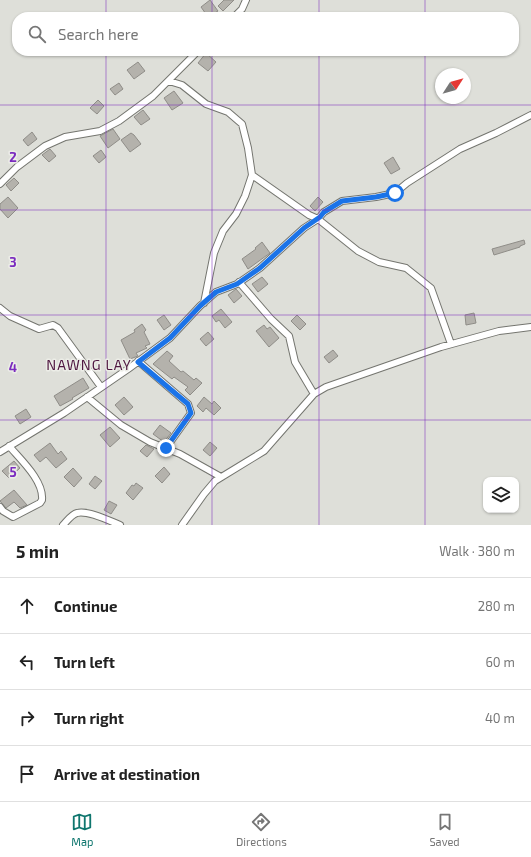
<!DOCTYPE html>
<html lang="en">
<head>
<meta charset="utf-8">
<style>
	:root { --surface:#fff; --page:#f2f2f2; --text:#222; --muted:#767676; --line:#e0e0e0; --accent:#0f766e }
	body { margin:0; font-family:"Exo 2",sans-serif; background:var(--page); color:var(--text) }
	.controls { position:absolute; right:12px; bottom:12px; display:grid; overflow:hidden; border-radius:8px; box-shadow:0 1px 3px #0004 }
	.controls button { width:36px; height:36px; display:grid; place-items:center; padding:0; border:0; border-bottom:1px solid var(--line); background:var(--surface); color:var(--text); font:20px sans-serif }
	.compass { position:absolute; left:435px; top:68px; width:36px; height:36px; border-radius:50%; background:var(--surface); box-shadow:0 1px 3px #0004; rotate:54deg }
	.stop { position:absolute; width:12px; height:12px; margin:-9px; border:3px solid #1a73e8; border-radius:50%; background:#fff }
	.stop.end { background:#1a73e8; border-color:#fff; box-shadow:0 1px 4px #0008 }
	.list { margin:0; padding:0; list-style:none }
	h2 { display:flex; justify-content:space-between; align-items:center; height:52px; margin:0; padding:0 16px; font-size:17px }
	h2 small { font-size:13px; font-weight:400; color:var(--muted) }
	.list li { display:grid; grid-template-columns:26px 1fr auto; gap:12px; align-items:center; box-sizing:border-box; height:56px; padding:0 16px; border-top:1px solid var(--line) }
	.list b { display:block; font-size:15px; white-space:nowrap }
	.list em { font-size:13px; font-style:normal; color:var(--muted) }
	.icon { flex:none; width:22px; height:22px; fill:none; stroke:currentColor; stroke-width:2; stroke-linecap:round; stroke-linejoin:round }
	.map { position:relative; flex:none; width:531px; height:525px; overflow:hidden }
	.search { position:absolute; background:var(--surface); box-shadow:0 1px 3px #0004; left:12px; right:12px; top:12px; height:44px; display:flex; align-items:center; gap:10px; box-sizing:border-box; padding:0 14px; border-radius:16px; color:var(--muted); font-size:15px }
	.sheet { height:276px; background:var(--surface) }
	nav { display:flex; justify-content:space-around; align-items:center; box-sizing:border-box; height:56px; border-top:1px solid var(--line); background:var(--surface); font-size:11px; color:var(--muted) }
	nav a { display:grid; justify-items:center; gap:2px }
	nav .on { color:var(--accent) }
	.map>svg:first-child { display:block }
</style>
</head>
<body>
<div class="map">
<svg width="531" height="525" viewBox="0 0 531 525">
	<rect width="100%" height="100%" fill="#dedfd9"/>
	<path fill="#b4b2ac" stroke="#8f8d88" d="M210,0L218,11L208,17L201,7Z
		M224,0H234L223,11L218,6Z
		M206,53L216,62L208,71L198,63Z
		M138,62L145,71L134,79L127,70Z
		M119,83L123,89L115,95L110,89Z
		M174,91L183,103L172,110L164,98Z
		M98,100L104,106L97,114L90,108Z
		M143,110L150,119L141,125L134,117Z
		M113,129L120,139L108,148L100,136Z
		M32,132L37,139L28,146L23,140Z
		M131,133L134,135L141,144L130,152L121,140Z
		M50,149L56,156L49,162L42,155Z
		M101,150L106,157L99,163L93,156Z
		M393,157L400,169L391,174L384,163Z
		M14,178L19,183L11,191L6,185Z
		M8,197L18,208L8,218L0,209V204Z
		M318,197L323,202L315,211L310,206Z
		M524,240L525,244L520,246V247L494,255L492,249Z
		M262,242L270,253L248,269L242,259L256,249L255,248Z
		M262,277L268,284L258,292L252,284Z
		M236,289L242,296L234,303L228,295Z
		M221,309L232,322L225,328L219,320L216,322L212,316Z
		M474,313L476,323L466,325L465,315Z
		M164,315L171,325L164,330L157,320Z
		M297,315L306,324L300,330L291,321Z
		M142,324L146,330L144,332L150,344L145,346L147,348L136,353L138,356L130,359L121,340L135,332L134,330Z
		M264,325L267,329L270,327L279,338L269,347L256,331Z
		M208,332L214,339L206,346L200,339Z
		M333,350L338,356L329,363L324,357Z
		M167,351L173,356L169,361L181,372L183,371L194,380L196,378L202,383L190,395L185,390L188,387L174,377L172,379L153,364Z
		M83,378L89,388L72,398L73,399L60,406L54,396Z
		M124,397L133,407L124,415L115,405Z
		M204,397L212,404L214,401L221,408L214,415L206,408L203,412L197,406Z
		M26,409L31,417L20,424L15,416Z
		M160,425L171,433L164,442L153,434Z
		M110,427L120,438L110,447L100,435Z
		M210,442L217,448L210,456L203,450Z
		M50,443L58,454L61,451L67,459L56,468L46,457L40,462L34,455Z
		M146,445L154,449L147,457L140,451Z
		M14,461L20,468L9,478L2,471Z
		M164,467L170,474L162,483L155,476Z
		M73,468L82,478L74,487L64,477Z
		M95,476L102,481L95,489L89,484Z
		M136,483L143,488L133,500L126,493L132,485L134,486Z
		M14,490L27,505L20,508L14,502L6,508L0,501Z
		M109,501L117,505L111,514L104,510Z"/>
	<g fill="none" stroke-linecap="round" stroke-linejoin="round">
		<g stroke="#74756f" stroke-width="8">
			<path id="minor" d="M234,17L242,9L246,0
				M169,81L182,85L206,104L228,112L242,124L248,148L252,175L309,215L318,219L324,212L342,201L376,197L395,193L407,183L460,149L496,133L531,115
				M0,184L17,167L45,146L65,137L100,131L119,121L153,96L198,51
				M239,282L271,319L289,336L295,362L314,394
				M204,303L214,253L223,231L236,214L245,196L252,175
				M0,308L10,316L39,329L53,325L58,328L101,387
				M138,361L188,404L191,413L166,448
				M87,397L121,425L150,442L180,454L221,477
				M0,452L64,413L128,369L170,338L200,306L216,292L237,284L260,268L304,228L318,219L358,251L379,262L406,268L431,288L451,344
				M0,507L3,511L13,517L40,503L42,500C44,481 21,460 9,446
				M63,525C67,521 72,514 77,513C88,510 110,521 120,525
				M182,525L204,494L215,481L264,451L314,394L326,387L441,347L499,331L531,327"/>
		</g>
		<use href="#minor" stroke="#fff" stroke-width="6"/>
	</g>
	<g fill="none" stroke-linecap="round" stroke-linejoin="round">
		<path stroke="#1a73e8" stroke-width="5" d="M166,448L191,413L188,404L138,362L170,338L200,306L216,292L237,284L260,268L304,228L320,217L324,212L342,201L376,197L395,193"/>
	</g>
	<path fill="none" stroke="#7b2cbf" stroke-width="1" stroke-opacity="0.55" d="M106,0V17M212,0V17M319,0V17M425,0V17M106,51V525M212,51V525M319,51V525M425,51V525M0,105H531M0,210H531M0,315H531M0,420H531"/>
	<g text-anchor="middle" stroke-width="3" stroke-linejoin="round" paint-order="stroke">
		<g font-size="14" letter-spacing="1" fill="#4f1741" stroke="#ecede7">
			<text x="89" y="370">NAWNG LAY</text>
		</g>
	</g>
	<g font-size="13" text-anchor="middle" font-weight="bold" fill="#7b2cbf" stroke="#ecede7" stroke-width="3" stroke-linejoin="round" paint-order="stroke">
		<text x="13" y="162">2</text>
		<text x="13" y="267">3</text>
		<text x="13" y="372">4</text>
		<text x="13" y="477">5</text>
	</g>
</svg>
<div class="controls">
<button><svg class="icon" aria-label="layers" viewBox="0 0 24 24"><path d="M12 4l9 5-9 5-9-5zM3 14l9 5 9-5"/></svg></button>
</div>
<svg class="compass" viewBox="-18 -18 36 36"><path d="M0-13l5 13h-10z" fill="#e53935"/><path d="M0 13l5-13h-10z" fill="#767676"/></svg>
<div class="stop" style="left:395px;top:193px"></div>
<div class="stop end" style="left:166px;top:448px"></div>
<div class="search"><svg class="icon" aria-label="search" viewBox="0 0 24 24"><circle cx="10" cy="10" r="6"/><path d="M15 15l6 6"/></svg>Search here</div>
</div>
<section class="sheet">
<h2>5 min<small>Walk · 380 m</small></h2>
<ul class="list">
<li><svg class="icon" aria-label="ahead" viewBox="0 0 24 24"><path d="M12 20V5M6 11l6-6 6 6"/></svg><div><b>Continue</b></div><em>280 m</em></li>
<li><svg class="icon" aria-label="left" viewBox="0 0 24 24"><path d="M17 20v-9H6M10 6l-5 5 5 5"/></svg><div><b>Turn left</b></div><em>60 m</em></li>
<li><svg class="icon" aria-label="right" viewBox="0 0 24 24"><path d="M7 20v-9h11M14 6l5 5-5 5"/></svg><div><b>Turn right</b></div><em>40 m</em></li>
<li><svg class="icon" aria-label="arrive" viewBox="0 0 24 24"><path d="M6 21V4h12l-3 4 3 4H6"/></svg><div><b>Arrive at destination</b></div></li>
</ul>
</section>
<nav>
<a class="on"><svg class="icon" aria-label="map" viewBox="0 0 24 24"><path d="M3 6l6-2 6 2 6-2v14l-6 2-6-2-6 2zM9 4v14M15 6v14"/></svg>Map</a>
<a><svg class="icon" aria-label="directions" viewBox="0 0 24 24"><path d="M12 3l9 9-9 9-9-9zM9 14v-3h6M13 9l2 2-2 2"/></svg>Directions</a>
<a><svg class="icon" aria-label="saved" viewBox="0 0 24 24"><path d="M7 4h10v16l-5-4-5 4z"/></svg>Saved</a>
</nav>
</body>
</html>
